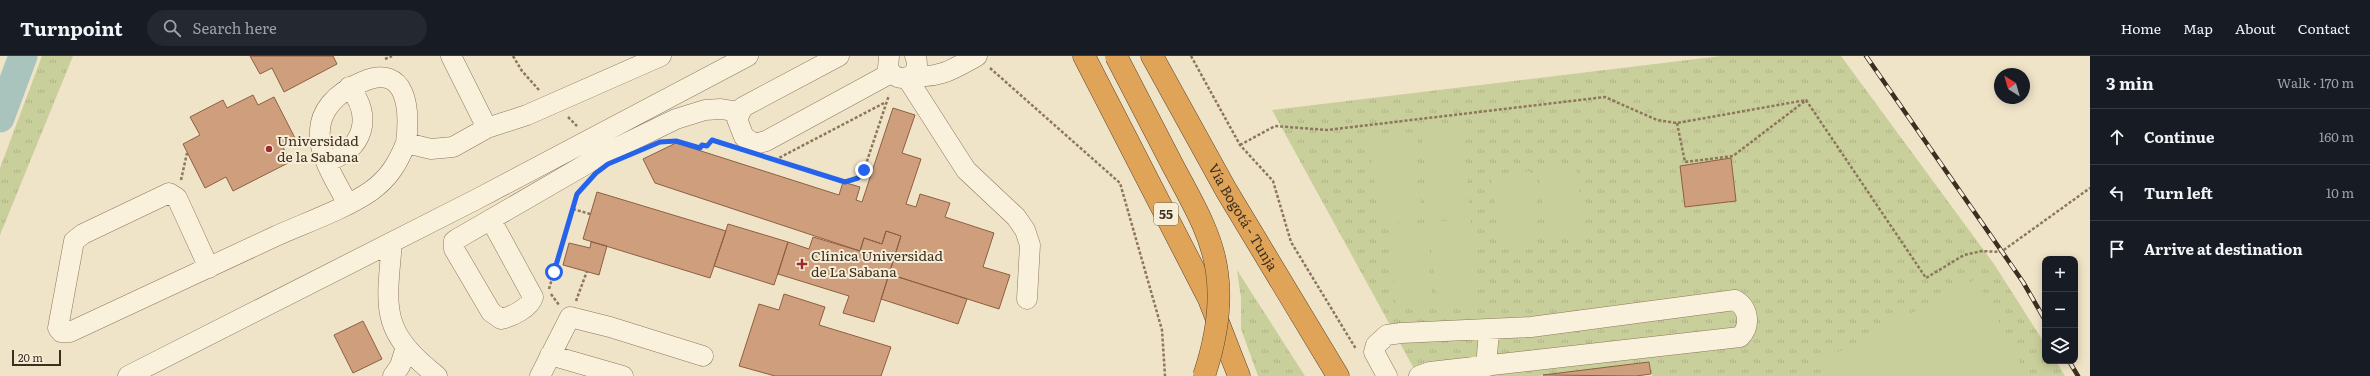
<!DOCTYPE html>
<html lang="en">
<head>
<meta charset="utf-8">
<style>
	:root { --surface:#171b24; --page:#242831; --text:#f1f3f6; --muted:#9ea1a6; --line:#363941 }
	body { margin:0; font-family:Literata,serif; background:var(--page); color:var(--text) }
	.controls { position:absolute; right:12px; bottom:12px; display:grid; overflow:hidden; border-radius:8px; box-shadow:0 2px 10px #0003 }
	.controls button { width:36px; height:36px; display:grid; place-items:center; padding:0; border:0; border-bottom:1px solid var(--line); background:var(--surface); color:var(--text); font:20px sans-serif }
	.compass { position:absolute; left:1994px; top:12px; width:36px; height:36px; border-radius:50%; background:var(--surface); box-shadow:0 2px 10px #0003; rotate:323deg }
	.scale { position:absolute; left:12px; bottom:10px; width:49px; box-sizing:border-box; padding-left:4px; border:2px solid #3d2e20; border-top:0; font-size:11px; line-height:14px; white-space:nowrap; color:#3d2e20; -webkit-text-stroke:3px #f7eed8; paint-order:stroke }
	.stop { position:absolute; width:12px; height:12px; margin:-9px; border:3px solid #2563eb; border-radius:50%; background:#fff }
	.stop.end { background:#2563eb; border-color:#fff; box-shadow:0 1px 4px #0008 }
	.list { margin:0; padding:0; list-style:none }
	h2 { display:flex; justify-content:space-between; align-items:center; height:52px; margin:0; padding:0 16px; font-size:17px }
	h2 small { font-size:13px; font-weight:400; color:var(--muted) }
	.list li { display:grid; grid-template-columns:26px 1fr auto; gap:12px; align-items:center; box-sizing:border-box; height:56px; padding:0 16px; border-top:1px solid var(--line) }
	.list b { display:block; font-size:15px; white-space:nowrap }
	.list em { font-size:13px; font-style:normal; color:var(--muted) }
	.icon { flex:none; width:22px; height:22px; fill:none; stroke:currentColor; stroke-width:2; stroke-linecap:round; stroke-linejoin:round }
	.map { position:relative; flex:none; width:2090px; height:320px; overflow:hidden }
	header { display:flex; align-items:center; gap:24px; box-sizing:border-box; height:56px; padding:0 20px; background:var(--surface); border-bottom:1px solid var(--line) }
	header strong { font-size:19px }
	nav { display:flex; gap:22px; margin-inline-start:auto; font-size:14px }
	.search { width:280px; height:36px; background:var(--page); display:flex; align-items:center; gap:10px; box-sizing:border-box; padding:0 14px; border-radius:22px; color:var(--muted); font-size:15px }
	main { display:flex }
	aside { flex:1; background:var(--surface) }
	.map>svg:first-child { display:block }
</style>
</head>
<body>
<header>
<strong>Turnpoint</strong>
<div class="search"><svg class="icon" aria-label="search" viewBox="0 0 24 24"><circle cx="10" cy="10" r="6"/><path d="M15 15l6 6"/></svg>Search here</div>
<nav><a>Home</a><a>Map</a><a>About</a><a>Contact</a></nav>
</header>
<main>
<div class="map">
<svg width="2090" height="320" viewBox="0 0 2090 320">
	<defs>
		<pattern id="grass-tufts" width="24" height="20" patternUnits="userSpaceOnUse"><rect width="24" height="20" fill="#c9cf9b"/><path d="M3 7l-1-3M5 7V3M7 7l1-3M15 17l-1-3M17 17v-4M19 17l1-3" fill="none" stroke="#aeb285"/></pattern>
	</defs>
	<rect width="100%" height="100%" fill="#f0e4c8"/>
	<path fill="url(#grass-tufts)" d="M42,0H73L0,179V112Z
		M1721,0H1841L1994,208L2045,288V305H2056L2065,320H1652L1649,306L1538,320H1418L1272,54Z
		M1237,214L1305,320H1258L1241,273V242Z"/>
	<path fill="#c9cf9b" d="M1462,70L1470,157L1430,161L1421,74Z
		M1411,76L1423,163L1381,169L1369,82Z
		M1576,109L1584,177L1547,185L1538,114Z
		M1530,115L1538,184L1502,190L1491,123Z
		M1470,162L1479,250L1438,255L1428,167Z
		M1424,169L1433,250L1397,254L1389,172Z
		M1976,223L2027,320H1831L1823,304Z"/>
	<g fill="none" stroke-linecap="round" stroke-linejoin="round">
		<path stroke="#a9c4bc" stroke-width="29" d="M0,62L23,0"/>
	</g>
	<path fill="#cf9f7d" stroke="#8d5f41" d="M250,0H333L337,8L284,36L272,12L260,18Z
		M253,39L258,49L274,41L296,84L283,91L290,106L233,135L226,121L205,132L183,88L200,79L190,61L223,44L227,52Z
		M893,52L915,59L902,97L921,103L906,148L916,151L920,138L950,147L945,161L994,177L983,211L1010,219L999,253L889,218L901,180L886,175L882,188L864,182L860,195L655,127L643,103L676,87L839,139L843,126L860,131L856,144L862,146Z
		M1731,102L1736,145L1685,151L1680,110Z
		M597,136L726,175L710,222L583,183Z
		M728,168L788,186L774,229L714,210Z
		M886,175L901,180L874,266L843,257L849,240L778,218L788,186L809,193L813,181L860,195L864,182L882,188Z
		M591,186L607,190L599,219L563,209L569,187L590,192Z
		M889,218L967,243L958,268L881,243Z
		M784,238L825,251L819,269L891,291L881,320H775L739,310L759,248L779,254Z
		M363,265L382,303L353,317L334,279Z
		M1649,306L1651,318L1636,320L1543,319Z"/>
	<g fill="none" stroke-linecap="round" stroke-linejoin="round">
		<g stroke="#8d765c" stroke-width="21">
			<path id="minor" d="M451,0L487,72
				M839,0L743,51L737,63L744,81L755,88L766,85L891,17
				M889,0L888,12C899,32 924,19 915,0
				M912,19C938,24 955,12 977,0
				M907,22L966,114L1016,161L1025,174L1030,189L1027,243
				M327,105C363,95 374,60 349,31
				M347,147C337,127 322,105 320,83C317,54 338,36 362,26C408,6 410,55 406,87
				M491,164L533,241C530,252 511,261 501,263L491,256L454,193V185L457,183L602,99L676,63L705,54L721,53L739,56
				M392,187C386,254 380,275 437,320
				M209,212L177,142L169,137L83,178L74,185L58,272L61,276H70C139,244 207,212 276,180C305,167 345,153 371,135C389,122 398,107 406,87L431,93L453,91L487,72L527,59L661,0
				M550,299L623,320
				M1486,311L1489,275
				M128,320L475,144L748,0
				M393,320L400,310L406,291
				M540,320L570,261L610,271L703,300
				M1387,320L1374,296L1376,289L1387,279L1401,277L1531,271L1735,244C1749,252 1751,270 1740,281L1430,316L1419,320"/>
		</g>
		<g stroke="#5b4430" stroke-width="23">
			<g id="highway">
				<path d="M1084,0L1209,243L1239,320"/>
				<path id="s1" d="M1152,0L1226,134L1338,320"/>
			</g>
		</g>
		<path stroke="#8d765c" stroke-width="2.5" stroke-dasharray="3 2" stroke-linecap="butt" d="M513,0L522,15L539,34
			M1191,0L1240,89L1273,125L1291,186L1356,293
			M385,3L392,0
			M990,12L1120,127L1162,274L1165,320
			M568,61L577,70
			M1677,67L1685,106L1733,100L1805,45
			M673,85L700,92L701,89H707L712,84L728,89
			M1240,89L1275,70L1327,74L1605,41L1657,64L1677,67L1806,44L1926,222L1964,199L1982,195L2001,196L2090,132
			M771,103L845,126L858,122L864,114L889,39
			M775,104L886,46
			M181,124L187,97
			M573,153L590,158
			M549,233L577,138L582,132
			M551,238L559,249
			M576,245L587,215"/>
		<use href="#minor" stroke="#faf1dc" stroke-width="20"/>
		<use href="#highway" stroke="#e0a458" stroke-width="22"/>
		<g stroke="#3d2e20" stroke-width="4.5">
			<path id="rail" d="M1866,0L2023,226L2045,264
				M2069,305L2078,320"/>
		</g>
		<use href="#rail" stroke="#f7eed8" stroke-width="3" stroke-dasharray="9" stroke-linecap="butt"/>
		<g stroke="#5b4430" stroke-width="23" stroke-linecap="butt">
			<path id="highway-bridge" d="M1116,0C1135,37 1154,73 1173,110C1191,144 1212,178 1217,216C1222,251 1215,287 1204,320"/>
		</g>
		<use href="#highway-bridge" stroke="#e0a458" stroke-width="22"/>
	</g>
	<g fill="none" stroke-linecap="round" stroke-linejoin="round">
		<path stroke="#2563eb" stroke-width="5" d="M554,216L577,138L596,117L608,108L660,86L676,85L700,92L702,89L707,90L712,84L845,126L858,122L864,114"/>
	</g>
	<g fill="#9e2a2b" stroke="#f7eed8" stroke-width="1.5">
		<circle cx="269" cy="93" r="4"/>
		<path d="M800 202h4v4h4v4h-4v4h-4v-4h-4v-4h4z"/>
	</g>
	<g text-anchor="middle" stroke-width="4" stroke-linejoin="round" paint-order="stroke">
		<rect fill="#f7eed8" stroke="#756857" stroke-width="1" x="1154" y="147" width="24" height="22" rx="3"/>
		<g font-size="13" font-weight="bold" fill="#3d2e20">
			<text x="1166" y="163">55</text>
		</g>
		<g font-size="14" fill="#3d2e20" stroke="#f7eed8" text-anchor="start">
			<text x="277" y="90">Universidad<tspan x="277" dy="16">de la Sabana</tspan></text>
			<text x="811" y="205">Clínica Universidad<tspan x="811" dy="16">de La Sabana</tspan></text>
		</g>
		<g font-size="14" fill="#3d2e20" stroke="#f7eed8">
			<text dy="5" stroke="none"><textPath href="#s1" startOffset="185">Vía Bogotá - Tunja</textPath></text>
		</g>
	</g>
</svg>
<div class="controls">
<button>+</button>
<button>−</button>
<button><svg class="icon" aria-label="layers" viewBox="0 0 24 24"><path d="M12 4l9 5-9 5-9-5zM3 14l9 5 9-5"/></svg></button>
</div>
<svg class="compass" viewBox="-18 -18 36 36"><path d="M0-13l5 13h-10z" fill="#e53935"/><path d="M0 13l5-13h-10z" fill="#9ea1a6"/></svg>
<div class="scale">20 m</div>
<div class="stop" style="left:554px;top:216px"></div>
<div class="stop end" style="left:864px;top:114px"></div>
</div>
<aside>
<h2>3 min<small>Walk · 170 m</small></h2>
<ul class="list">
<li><svg class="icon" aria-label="ahead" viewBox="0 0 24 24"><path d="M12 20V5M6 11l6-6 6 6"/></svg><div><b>Continue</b></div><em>160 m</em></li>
<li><svg class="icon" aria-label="left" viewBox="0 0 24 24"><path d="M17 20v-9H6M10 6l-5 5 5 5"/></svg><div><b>Turn left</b></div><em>10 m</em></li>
<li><svg class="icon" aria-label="arrive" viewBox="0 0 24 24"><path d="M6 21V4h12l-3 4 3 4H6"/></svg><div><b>Arrive at destination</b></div></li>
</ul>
</aside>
</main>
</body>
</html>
